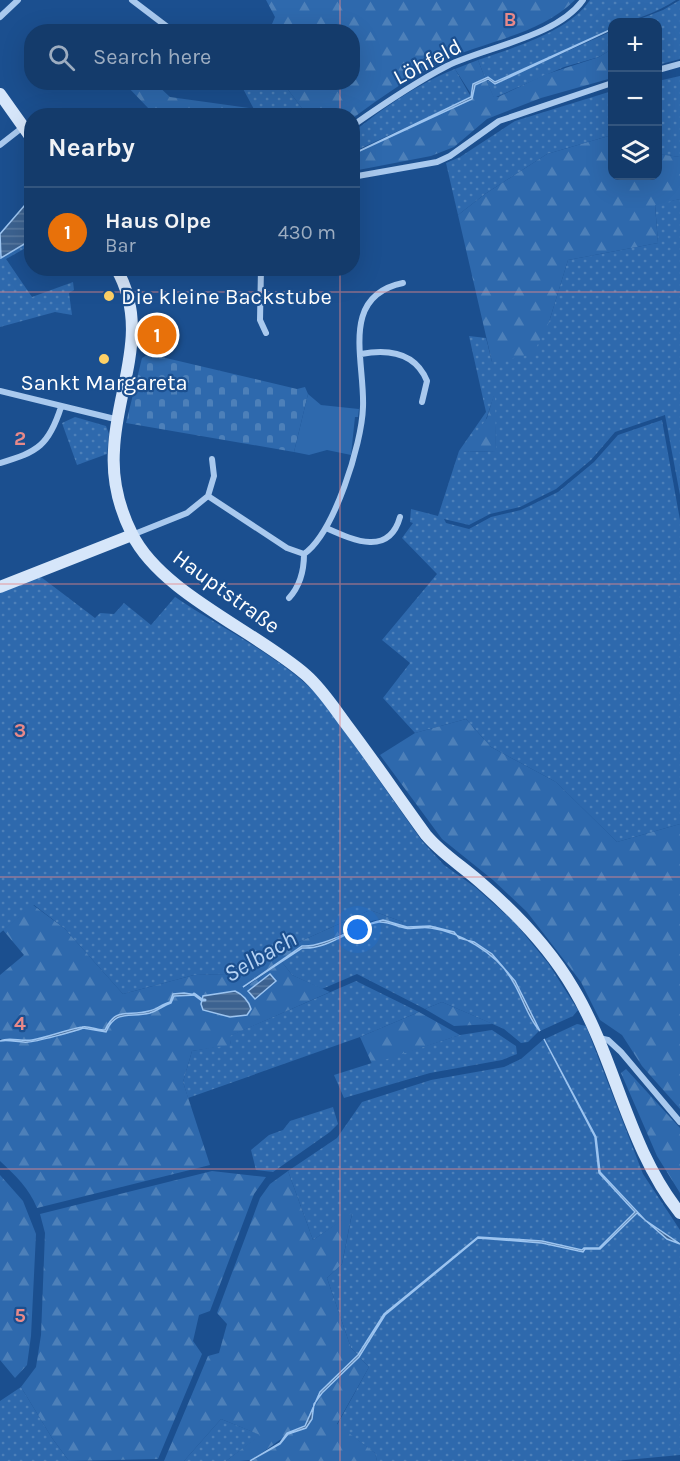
<!DOCTYPE html>
<html lang="en">
<head>
<meta charset="utf-8">
<style>
	:root { --surface:#143b6b; --page:#1d4271; --text:#f1f3f6; --muted:#9dadc1; --line:#33557e; --accent:#ffd166 }
	body { margin:0; font-family:Karla,sans-serif; background:var(--page); color:var(--text) }
	.controls { position:absolute; right:18px; top:18px; display:grid; overflow:hidden; border-radius:12px; box-shadow:0 6px 24px #0002 }
	.controls button { width:54px; height:54px; display:grid; place-items:center; padding:0; border:0; border-bottom:2px solid var(--line); background:var(--surface); color:var(--text); font:30px sans-serif }
	.you { position:absolute; left:358px; top:930px; width:21px; height:21px; margin:-15px; border:4px solid #fff; border-radius:50%; background:#1a73e8; box-shadow:0 0 0 9px #1a73e833 }
	.badge { display:grid; place-items:center; width:39px; height:39px; border-radius:50%; background:var(--accent); color:#fff; font-size:20px; font-weight:700 }
	.pin { position:absolute; translate:-50% -50%; border:3px solid #fff; box-shadow:0 2px 6px #0006 }
	.list { margin:0; padding:0; list-style:none }
	h2 { display:flex; justify-content:space-between; align-items:center; height:78px; margin:0; padding:0 24px; font-size:26px }
	h2 small { font-size:20px; font-weight:400; color:var(--muted) }
	.list li { display:grid; grid-template-columns:39px 1fr auto; gap:18px; align-items:center; box-sizing:border-box; height:90px; padding:0 24px; border-top:2px solid var(--line) }
	.list b { display:block; font-size:22px; white-space:nowrap }
	.list p { margin:0; font-size:20px; white-space:nowrap; color:var(--muted) }
	.list em { font-size:20px; font-style:normal; color:var(--muted) }
	.icon { flex:none; width:33px; height:33px; fill:none; stroke:currentColor; stroke-width:2; stroke-linecap:round; stroke-linejoin:round }
	.map { position:relative; flex:none; width:680px; height:1461px; overflow:hidden }
	.search { position:absolute; background:var(--surface); box-shadow:0 6px 24px #0002; left:24px; top:24px; width:336px; height:66px; display:flex; align-items:center; gap:15px; box-sizing:border-box; padding:0 21px; border-radius:24px; color:var(--muted); font-size:22px }
	.panel { position:absolute; background:var(--surface); box-shadow:0 6px 24px #0002; left:24px; top:108px; width:336px; height:168px; border-radius:24px }
	.map>svg:first-child { display:block }
</style>
</head>
<body>
<div class="map">
<svg width="680" height="1461" viewBox="0 0 680 1461">
	<defs>
		<pattern id="grass-dots" width="8" height="8" patternUnits="userSpaceOnUse" patternTransform="scale(1.5)"><rect width="8" height="8" fill="#2e69ad"/><path d="M2 2h.1M6 6h.1" fill="none" stroke="#4d80b9" stroke-width="1.8" stroke-linecap="round"/></pattern>
		<pattern id="forest-firs" width="22" height="20" patternUnits="userSpaceOnUse" patternTransform="scale(1.5)"><rect width="22" height="20" fill="#2e69ad"/><path d="M5 1l3.5 6h-7zM16 11l3.5 6h-7z" fill="#4d80b9"/></pattern>
		<pattern id="cemetery-stones" width="16" height="16" patternUnits="userSpaceOnUse" patternTransform="scale(1.5)"><rect width="16" height="16" fill="#2e69ad"/><path d="M2 7V4a2 2 0 0 1 4 0v3zM10 15v-3a2 2 0 0 1 4 0v3z" fill="#4d80b9"/></pattern>
		<pattern id="water-rules" width="6" height="5" patternUnits="userSpaceOnUse" patternTransform="scale(1.5)"><rect width="6" height="5" fill="#3c6290"/><path d="M0 2.5h6" fill="none" stroke="#597aa1"/></pattern>
	</defs>
	<rect width="100%" height="100%" fill="#1b4f8f"/>
	<path fill="url(#grass-dots)" fill-rule="evenodd" d="M590,0H676C657,12 635,22 612,22V29L495,82L488,77L485,78L478,60C512,48 569,32 590,0Z
		M680,0V59L658,65V22H632L663,10Z
		M612,31V49L599,57L564,67L494,98L486,80L495,84Z
		M455,69L471,97L353,152L352,133C382,109 419,83 455,69Z
		M680,76V157L658,154V81Z
		M240,83H283L307,115H257Z
		M612,91V135L547,154L485,194L458,215L446,163L460,157L515,121Z
		M680,199V495L665,415L615,432L591,460L556,489L520,507L490,514L469,525L444,519L446,523L469,529L491,517L521,510L558,492L594,462L618,435L662,420L680,520V824L617,842L556,782L491,747L466,719L415,733L383,698L410,663L382,640L437,574L402,538L413,523L410,522L411,509L438,516L459,451L486,412L469,336L486,338L492,362L549,322L568,260L658,243L655,204ZM494,396L496,451L463,452L485,422Z
		M31,240V245L6,259L32,297L73,282L74,290L69,293L72,315L55,312L0,327V256L1,258Z
		M75,417L106,426L109,434L107,454L77,465L62,423Z
		M41,577L95,618L100,613L114,614L124,603L151,625L175,597C224,630 279,655 321,698L422,841L444,865L475,887L515,923L548,963L578,1010L573,1016L540,1031C519,990 507,957 462,938C458,937 455,933 451,931C433,925 418,930 401,926L403,922L370,910L228,974L194,975L123,994L64,928L34,905L0,933V592Z
		M382,921L405,928L429,927L453,933L459,939L474,943L491,955L509,975L539,1031L528,1042L521,1043L504,1029L442,1002L425,1009L357,974L322,989L292,975L282,962L302,948C325,950 357,927 382,921Z
		M356,981L419,1012L360,1037L188,1098L183,1082L192,1051L231,1044L229,1036Z
		M577,1024L586,1026L643,1174L680,1230V1242L668,1237L646,1220L600,1172L596,1137L545,1039Z
		M492,1030L516,1046L517,1054L502,1060L430,1073L344,1098L334,1075L460,1035Z
		M544,1039L595,1137L599,1173L636,1212L599,1248H584L582,1251L542,1241L478,1237L384,1314L358,1355L351,1348L327,1278L342,1264L352,1214L313,1240L288,1171L337,1138L362,1102L431,1080L504,1067L521,1059Z
		M333,1107L338,1124L330,1132L273,1172L256,1170L251,1150L269,1135L283,1130L290,1121Z
		M637,1213L667,1239L680,1244V1455L615,1461H377L375,1453L337,1425L369,1367L359,1357L385,1315L478,1238L542,1243L582,1252L585,1249H600Z
		M21,1387L52,1438L69,1461H0V1401Z
		M221,1419L261,1435L226,1461H184Z"/>
	<path fill="url(#forest-firs)" d="M266,0H575C540,35 485,41 442,61C411,76 380,98 353,118L352,116L307,115L283,83L352,82V32L269,31L275,17Z
		M612,49V78L541,98L487,119L454,147L431,156L353,171V154L472,99L475,85L486,80L494,97H498L544,75L599,57Z
		M478,60L485,78L473,84L471,94L455,69Z
		M124,83H155L170,97L249,108L253,115L206,111L201,115H151L150,110Z
		M612,135V176H658V154L680,157V199L655,205L658,243L568,260L549,322L533,354L492,362L458,215L485,194L547,154Z
		M495,391L496,451L462,452L487,418Z
		M466,719L491,747L556,782L617,842L680,824V1109L642,1066L622,1035L600,1020L581,982L527,912L493,880L442,839L380,755L415,733Z
		M33,905L64,928L123,994L194,975L228,974L370,910L403,922L401,926C395,924 389,922 383,920C363,916 328,948 302,946L251,980L244,988L282,962L292,975L330,992L230,1036L231,1045L192,1051L183,1082L210,1165L37,1208C29,1188 15,1175 0,1161V1041C10,1039 19,1043 28,1042C35,1042 76,1031 83,1028L106,1032C116,1007 129,1019 150,1013C157,1011 163,1005 171,1003L174,996L197,994H173L170,1002C162,1004 156,1009 149,1011C130,1016 114,1008 105,1030L83,1026L30,1041L0,1039V975L24,955L3,930Z
		M442,1002L493,1024L454,1026L425,1009Z
		M419,1012L460,1035L372,1064L360,1037Z
		M626,1069L680,1128V1193L657,1156L621,1073Z
		M212,1171L266,1177L254,1194L210,1311L199,1315L193,1341L202,1354L158,1459L69,1461L52,1438L21,1387L36,1367L41,1335L45,1233L40,1214Z
		M288,1171L313,1240L352,1213L342,1264L327,1278L351,1348L358,1355L320,1392L305,1426C285,1434 269,1449 251,1460C246,1461 233,1461 226,1461L260,1435L221,1419L184,1461H164L208,1356L219,1353L227,1324L217,1313L260,1198L270,1184Z
		M0,1175L23,1201L36,1234L31,1336L27,1365L15,1378L0,1360Z
		M359,1357L369,1367L337,1424L375,1453L377,1461H252L280,1444L288,1434L306,1428L312,1419L314,1404L322,1393Z"/>
	<path fill="url(#cemetery-stones)" d="M149,354L297,389L305,387L308,394L294,452L126,423L142,358Z"/>
	<path fill="#2e69ad" d="M308,394L321,405L359,409L358,417H355L351,455L327,450L309,455L294,452Z"/>
	<path fill="url(#water-rules)" stroke="#9cc4f0" stroke-width="1.5" d="M612,29L495,84L488,79L475,85L472,99L353,154L471,97L473,84L488,77L495,82Z
		M31,198V240L1,258L0,234Z
		M383,920L407,927L430,926L454,932L459,938L474,942L492,954L515,981L540,1031C528,1019 522,995 512,980C497,953 459,932 431,928C420,926 414,930 405,928C396,926 386,921 379,922C352,926 330,950 302,948L243,987L302,946C324,948 357,925 383,920Z
		M270,974L276,981L255,999L248,991Z
		M235,991C242,994 249,1001 251,1009L247,1015L230,1017L203,1010L201,1004L203,996Z
		M184,993L197,995L174,996L171,1003C164,1005 157,1011 150,1013C130,1018 115,1009 106,1032L83,1028C76,1031 35,1042 28,1042C19,1043 10,1039 0,1041C9,1036 21,1042 32,1040C49,1037 65,1030 82,1027C89,1025 97,1031 105,1030C116,1006 128,1017 149,1011C156,1010 162,1004 170,1002L173,994Z
		M544,1039L596,1137L600,1172L645,1220L680,1244L667,1239L637,1213L600,1249H585L583,1252L542,1243L478,1238L385,1315L359,1357L322,1393L314,1404L312,1419L306,1428L288,1434L280,1444L250,1461L280,1443L287,1433L305,1426L320,1392L358,1355L384,1314L478,1237L542,1241L582,1250L584,1248H599L635,1212L599,1173L595,1137Z"/>
	<g fill="none" stroke-linecap="round" stroke-linejoin="round">
		<path stroke="#9cc4f0" stroke-width="3" d="M194,994L202,1000H205"/>
		<path stroke="#a9c9ee" stroke-width="6" d="M132,0L174,32
			M0,17L18,0
			M658,70L680,64
			M352,126C382,105 414,83 447,66C485,47 557,37 583,0
			M0,145L23,127
			M352,177L437,162L450,156L499,121L612,83
			M261,268L260,320L266,333
			M119,273L128,268
			M361,354C388,349 415,352 427,381L422,402
			M0,391L119,420
			M0,463C38,452 49,445 61,407
			M208,496L214,476L212,459
			M326,528C353,540 389,557 400,517
			M132,535L187,513L208,496L287,548L304,554C334,533 362,444 363,407C365,361 339,296 403,283
			M289,598C300,586 304,571 304,554
			M599,1038L608,1040L621,1052L680,1122"/>
		<path stroke="#d6e6fa" stroke-width="12" d="M0,94L32,139
			M116,268C152,330 116,389 114,450C112,479 119,508 132,534C161,593 256,631 306,675C322,689 334,708 346,724C374,761 399,798 426,835C442,854 462,866 480,882C516,913 549,947 573,988C616,1059 627,1147 680,1213
			M0,587L132,535"/>
	</g>
	<path fill="none" stroke="#e88989" stroke-width="1.5" stroke-opacity="0.55" d="M340,0V32M340,82V116M340,268V1461M0,292H680M0,584H680M0,877H680M0,1169H680"/>
	<g fill="#ffd166" stroke="#1b4f8f" stroke-width="2">
		<circle cx="109" cy="296" r="6"/>
		<circle cx="104" cy="359" r="6"/>
	</g>
	<g text-anchor="middle" stroke-width="4.5" stroke-linejoin="round" paint-order="stroke">
		<g font-size="22" fill="#fff" stroke="#1b4f8f">
			<text transform="translate(427 61) rotate(-28)" y="8">Löhfeld</text>
			<text transform="translate(227 591) rotate(36)" y="8">Hauptstraße</text>
		</g>
		<g font-size="22" fill="#fff" stroke="#1b4f8f" text-anchor="start">
			<text x="121" y="304">Die kleine Backstube</text>
			<text x="104" y="390" text-anchor="middle">Sankt Margareta</text>
		</g>
		<g font-size="24" font-style="italic" fill="#b5d3f5" stroke="#1b4f8f">
			<text transform="translate(260 956) rotate(-30)" y="8">Selbach</text>
		</g>
	</g>
	<g font-size="20" text-anchor="middle" font-weight="bold" fill="#e88989" stroke="#1b4f8f" stroke-width="4.5" stroke-linejoin="round" paint-order="stroke">
		<text x="510" y="26">B</text>
		<text x="20" y="445">2</text>
		<text x="20" y="737">3</text>
		<text x="20" y="1030">4</text>
		<text x="20" y="1322">5</text>
	</g>
</svg>
<div class="controls">
<button>+</button>
<button>−</button>
<button><svg class="icon" aria-label="layers" viewBox="0 0 24 24"><path d="M12 4l9 5-9 5-9-5zM3 14l9 5 9-5"/></svg></button>
</div>
<div class="you"></div>
<div class="pin badge" style="left:157px;top:335px;background:#e8710a">1</div>
<div class="search"><svg class="icon" aria-label="search" viewBox="0 0 24 24"><circle cx="10" cy="10" r="6"/><path d="M15 15l6 6"/></svg>Search here</div>
<section class="panel">
<h2>Nearby<small></small></h2>
<ul class="list">
<li><span class="badge" style="background:#e8710a">1</span><div><b>Haus Olpe</b><p>Bar</p></div><em>430 m</em></li>
</ul>
</section>
</div>
</body>
</html>
